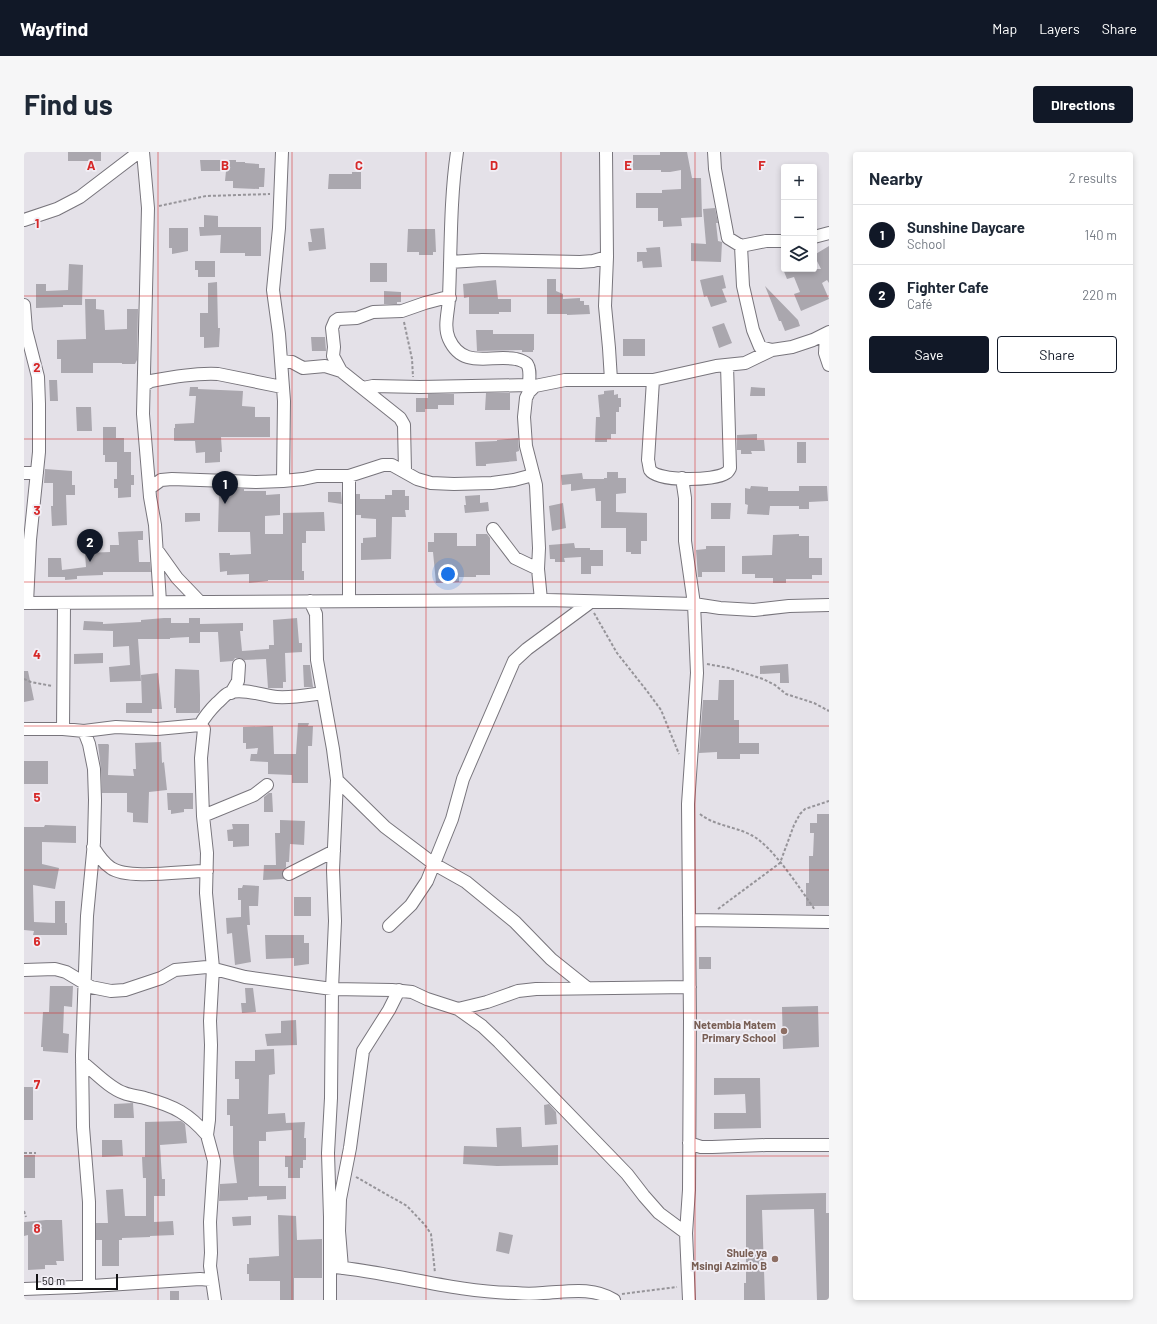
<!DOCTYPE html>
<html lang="en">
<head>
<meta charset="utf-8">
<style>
	:root { --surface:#fff; --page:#f6f6f7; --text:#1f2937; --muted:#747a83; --line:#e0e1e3; --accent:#111827 }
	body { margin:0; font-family:Barlow,sans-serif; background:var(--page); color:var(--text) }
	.controls { position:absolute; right:12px; top:12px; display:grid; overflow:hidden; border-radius:4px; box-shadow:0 2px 6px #0003 }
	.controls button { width:36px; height:36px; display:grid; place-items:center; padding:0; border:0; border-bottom:1px solid var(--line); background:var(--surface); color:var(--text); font:20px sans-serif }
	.scale { position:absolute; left:12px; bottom:10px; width:82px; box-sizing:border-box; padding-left:4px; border:2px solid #121214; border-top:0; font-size:11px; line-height:14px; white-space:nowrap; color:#121214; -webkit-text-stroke:3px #f1eef5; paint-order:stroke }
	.you { position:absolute; left:424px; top:422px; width:14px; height:14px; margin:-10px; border:3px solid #fff; border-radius:50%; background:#1a73e8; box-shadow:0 0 0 6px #1a73e833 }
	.badge { display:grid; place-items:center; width:26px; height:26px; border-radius:50%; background:var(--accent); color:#fff; font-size:13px; font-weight:700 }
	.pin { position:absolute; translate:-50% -33px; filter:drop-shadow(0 1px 2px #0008) }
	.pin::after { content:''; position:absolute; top:21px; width:14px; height:12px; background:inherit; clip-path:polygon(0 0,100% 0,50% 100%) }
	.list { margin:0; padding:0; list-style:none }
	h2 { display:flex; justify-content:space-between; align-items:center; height:52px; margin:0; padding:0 16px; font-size:17px }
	h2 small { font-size:13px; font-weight:400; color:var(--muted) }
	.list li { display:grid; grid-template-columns:26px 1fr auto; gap:12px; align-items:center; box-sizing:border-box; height:60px; padding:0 16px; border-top:1px solid var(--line) }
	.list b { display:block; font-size:15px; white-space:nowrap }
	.list p { margin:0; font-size:13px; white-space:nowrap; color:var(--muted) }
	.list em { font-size:13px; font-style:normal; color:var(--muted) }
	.actions { display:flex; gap:8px; padding:12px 16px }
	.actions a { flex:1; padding:9px 0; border:1px solid var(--accent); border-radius:4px; text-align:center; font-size:14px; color:var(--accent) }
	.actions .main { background:var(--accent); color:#fff }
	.icon { flex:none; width:22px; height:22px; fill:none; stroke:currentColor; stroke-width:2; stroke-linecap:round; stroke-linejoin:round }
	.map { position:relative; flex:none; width:805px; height:1148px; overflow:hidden; border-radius:4px }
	header { display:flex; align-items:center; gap:24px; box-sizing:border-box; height:56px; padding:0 20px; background:var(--accent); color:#fff }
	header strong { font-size:19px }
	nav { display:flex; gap:22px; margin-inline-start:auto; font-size:14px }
	.intro { display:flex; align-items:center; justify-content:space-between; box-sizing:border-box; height:96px; padding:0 24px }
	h1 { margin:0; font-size:28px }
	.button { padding:10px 18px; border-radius:4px; background:var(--accent); color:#fff; font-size:14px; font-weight:700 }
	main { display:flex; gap:24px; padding:0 24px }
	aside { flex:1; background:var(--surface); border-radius:4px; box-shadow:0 2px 6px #0003 }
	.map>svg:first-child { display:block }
</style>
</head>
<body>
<header>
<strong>Wayfind</strong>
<nav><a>Map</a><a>Layers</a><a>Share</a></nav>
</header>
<div class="intro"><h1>Find us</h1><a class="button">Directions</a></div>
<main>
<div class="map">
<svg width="805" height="1148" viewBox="0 0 805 1148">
	<rect width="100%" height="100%" fill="#e4e1e8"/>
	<path fill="#aaa7ae" d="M44,0H77V9H44Z
		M636,0H663L668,26H677L678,65L657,66L658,74L639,75V69H634V56H612V41H638V38L657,37V18L646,20H637V18H609V3H636Z
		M176,8H212V10H221V11L235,12V16H241L240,35H235V37L209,36V29H201L202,19H177Z
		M328,20H337V37H304L305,22H328Z
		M691,56L694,71H692L694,89L698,90L697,110L667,109V91L682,92L679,57Z
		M180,63L194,64V75H237V104H221V101H196L197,83L176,84L175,75H180Z
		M145,76H164V99L148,102V96H145Z
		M300,76L302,97L285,99L284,90H288L286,77Z
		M384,77H411L412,100H409V103H395V100H383Z
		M805,94V131L803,128L798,131L805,147L777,159L770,142L776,140L770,125L763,127L759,117H797L790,103Z
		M636,95L638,115L619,116L618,109L613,110V100H623L622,96Z
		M171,109H191V125H174V118H171Z
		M346,111H363V130H346Z
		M45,112L59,113L58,153H39V155L12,156V132H22V139L44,138Z
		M699,123L702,136L698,137L703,150L687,155L683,144L680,145L676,128Z
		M523,127H532V139L539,142V147L556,146V149H560V153H565L566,162L543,163V162H523Z
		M472,128L474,147H487V160H475V162H445V145L440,146L439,132Z
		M193,130L194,176H196L195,195L180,196V185H176V161H184V131Z
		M741,134L774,168L776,174L761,179L757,169H755Z
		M360,139L377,140V150H373V152H360Z
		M61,147H72V157L80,158L81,178L103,177V157H114L113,208L111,212H98V211H69V221H37V207H33V188L62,187Z
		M700,171L708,191L695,196L688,175Z
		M452,178H469V182H510V198H509V200H498V198L453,199Z
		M287,185H301L302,199H288Z
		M599,187H621V204H599Z
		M25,228H33L34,249H26Z
		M166,235H174V237L219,239L218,254L231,255V265H246V285H197L198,300H196V310L181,311V300L172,301L171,289H150V276H151V272L170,271L172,244H165Z
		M727,235L741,236V244H726Z
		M590,238V243L594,242V246H597V255H595V260H592V282H587V287H583V290H571L572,265H576L574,243L580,242V239Z
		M462,241H486V258H461Z
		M404,242H430V253H414V257H401V260H392V246H404Z
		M52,255H67L68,279H53Z
		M79,275H92V286H100V300H107V323H110V333H107V345L94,346V336H90V327H93V310H81V303H79Z
		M733,282V288H740L741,299H727L728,302H717V298H713V283Z
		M494,286L495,299L492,300L493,309L462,312V314H452L451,290L473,289V288Z
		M773,290H782V311H773Z
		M21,317L48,319V333H51V343H42L43,373L28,374L27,354H29V331H20Z
		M583,320H594V326H602V341L592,342V360L623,361V389H617V402H607V400H602V376H577V349H572L571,336L547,339V332L538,333L537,323L558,321L559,327H580V326H583Z
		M727,334L744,335V339H775V334H803L804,349L785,350V357H775V354H746L745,363L723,362L724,353L721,352V336L726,337Z
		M203,336L220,337V339H242V343L256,342V363L241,364V382H259V361L300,360L301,379H282V391H278V419H280V428H244V429L225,431V422L203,423V419L196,420L195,401H206V403L227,402L226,380H194L195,342H203Z
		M368,338H381V344H385V358H381L382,365H368L367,407L337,408V391H339V386L352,385V367L337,366V363H332V342H336V347H361V343H368Z
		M304,340H317L318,352L304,350Z
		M456,343V351L464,350L465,359L441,361L440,353H442L441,344Z
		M539,351L542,376L528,379L525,354Z
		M687,351H707L706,367H687Z
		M161,361H176V369L161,370Z
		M119,379V388H114L115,410H126L127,420H79V423L53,424V427L41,428V425H24V406H37L38,418L62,415L61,401L86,400V393H95L94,380Z
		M410,381H433V394H452V382H463L466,386V423H452V425H435V430L412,431L409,400H404V390H410Z
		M775,382V384H785V406H798V423H788V427H762V431H749V426H731V422H718V404L748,403L749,383Z
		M550,391L551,396H566V398H579V414H567V422H557V405L540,406L541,410H531V407H526L525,393Z
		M682,394H701V420H678V425H674L672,398L682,397Z
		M140,466H147V471H165V466H176V472L219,471V479H216L218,499L245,497V493H250L249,468L273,466L275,491H278V500L261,501L262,530H259V536H244L242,507L220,508L215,506H211L209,509L196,510L194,480H176V491H165V485L146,486V487H114L117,529L86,530L85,515L106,513L105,494L89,495V479L59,478L60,469L79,470V472L117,470V468Z
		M79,501V511L50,512V502Z
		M764,512L765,531H756V521L736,522V514Z
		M279,513H286L289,535H280Z
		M151,517L175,518L176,543V559L175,561H152V556H150Z
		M0,519H4L10,548L0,550Z
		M134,521L138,557H128V561H102V551H118L117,523Z
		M695,528H710V568H715V591H735V602H716V607H693V600L675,601L679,548H694Z
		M274,571H285L284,574H289L288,594H284V631H268V623L244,622V610L226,609L227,602H233L234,596L222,597V591H219V575L249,574L250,602H272Z
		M137,590L138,611L140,610L143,638L125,640L124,671L109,670V661L103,660V641H78L77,617L74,592H84L85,593L84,623L110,624L109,617H112L111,591Z
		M0,609H24V632H0Z
		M143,641H169V657H160V660L147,662V658H144Z
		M245,641H248L249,660H240V645Z
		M793,662H805V754H782V731H785V704H789L790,681H786V671H793Z
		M256,668L281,669L280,693L266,692L265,710H262V715L258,721L260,727L239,728L240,713H252L251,681H256Z
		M208,672H225V694L209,695V689H204L203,678L209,677Z
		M21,673L52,674V691L18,690V712L35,716L31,737L9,733L10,770L31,771V749H41V771H43V783H9L10,779L0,778V675H20Z
		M219,733L235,734L234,754H225L226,773H223L227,810L211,813L208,781L203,782L202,766L217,765V748H214V736H218Z
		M270,745H287V764H270Z
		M241,783H280V791H285V812L270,814V806L242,807Z
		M675,805H687V817H675Z
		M26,834H49L48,855L40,854L39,881L45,882L44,901L19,899V895H17L19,860H25Z
		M221,836H229L232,860L218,861L217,851H222Z
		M794,854L795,895L759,897L758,855Z
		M272,868L273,893L243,894L241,882L257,881V869Z
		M250,897L251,922L245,923L244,962L261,961L262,971L281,970L280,986H282V1008H279V1016H276V1026H264V1015H261V1004H268V978L242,980V989H235V1034H262V1047L243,1048V1044L224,1045V1048L195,1049L196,1032L213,1031L209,1001V974H206V963H203V947H215V927H211V909H231V898Z
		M690,926H736L737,976L690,977V961H722L721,942L690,943Z
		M0,935H9V968H0Z
		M109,951L110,966H90V952Z
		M525,952L532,960L533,972L521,973L520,953Z
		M157,969L161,972L163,991L136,993L138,1027H141V1044H130V1070L149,1069L150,1083L126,1084V1085L98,1086V1088H95V1114H78V1088H72V1071H84L82,1038L99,1037L101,1064H122V1026H119L118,1005H121V970Z
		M497,975L498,995L534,993V1013L473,1014L439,1012L440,994L473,995L472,976Z
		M78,988H98L99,1004L78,1005Z
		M0,1003H11V1026H0Z
		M802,1041V1061H805V1148H793L790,1057L738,1058L741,1148H720V1131H722V1043Z
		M254,1063L272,1064L273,1088L298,1087V1126H270V1148H256V1129H225V1122H223V1112H225V1106L255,1104Z
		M227,1064V1073L209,1074L208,1065Z
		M22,1068H38L40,1109H32L33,1113H21V1117L4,1118V1083L0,1084V1070Z
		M475,1080L489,1083L485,1102L472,1099Z
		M146,1139H155V1148H146Z"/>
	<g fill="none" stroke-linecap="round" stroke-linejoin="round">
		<g stroke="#78757c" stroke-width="14">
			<path id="minor" d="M119,0L124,56L119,262L126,345L131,373L136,450
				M258,0L255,76L249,138L255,182L260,249L259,329
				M433,0C426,48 427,97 425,145C425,158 419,174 425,187C439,218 467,202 492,207C496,208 500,209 503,212C507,218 505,226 505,233
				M582,0L583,105L581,154L585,196L587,228
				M690,0L691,17L704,86L717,94L719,134L729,178L736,195L748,198
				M0,68L33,57L56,45L115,0
				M790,85L805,81
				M717,94L742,89H760
				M426,110L458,108L556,110L569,109L583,105
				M0,153L2,178L14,225L15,252V300L6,388L3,451
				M802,182L801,201L805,213
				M257,209L268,210L279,216L301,214L317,219L376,266L380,273L381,319
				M317,219L309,204L310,195L308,176L311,169L314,167L333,166L349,160L378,159L401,151L420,146H426
				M629,228L624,308C625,311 625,315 626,318C634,330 691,329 702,321C704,320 705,318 706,316L703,213
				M120,233L127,229C149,225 171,221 194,222L258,235
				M339,236L349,234L396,235L505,233L511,234
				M0,321H13
				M325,324V449
				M658,326L661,346V389L670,452L673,521L664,652L666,869L665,1038L662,1081L665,1148
				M126,336L137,328L148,327L232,330L259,329L279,327L293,324H325L359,313H368L393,327L407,331L430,332L468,331L490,328L509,323
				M469,377L491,406L514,417
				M133,398L153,426L176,450
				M517,448L514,417L515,396L512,333L502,294L500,265L502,246L505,240L511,234L541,228H629L692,214L721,211L748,198L768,195L789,188L805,180
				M286,449L292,462L293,508L309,597L313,628L309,718L311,769L308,837L307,946L304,1001L306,1065V1148
				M0,451L523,448L670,452L696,456L730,458L765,454L805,453
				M207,541L214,529L215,513
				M176,573L180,577L177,606L179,664L183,701L182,741L189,816L186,869L187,893L185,968L183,983L190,1009L186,1070L187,1101L186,1114L191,1148
				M0,577H39L60,579L92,575L133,577L176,573C181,564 186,558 193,551C197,548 200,543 205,541C217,535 240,544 253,545C269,546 284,543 299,541
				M39,577L40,452
				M60,579L65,592L70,617L71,648L70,690L63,764L58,903L59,975L65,1050V1134
				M313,628L361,675L410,712L442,730L491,770L527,807L562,835
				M179,664L230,643L243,633
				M69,695C74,703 79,711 87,716C104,728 160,719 183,719
				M265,722L310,699
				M665,768L805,770
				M365,774L387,753L403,729L428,667L439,627L490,509L503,497L564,452
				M0,818L31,817L42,820L67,835L87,839L101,838L137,826L151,818L183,815L221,825L308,837L368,838L388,840L403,847L434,857L463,850L494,839L512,837L666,835
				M434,857L458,874L475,890L603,1022L620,1044L635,1061L662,1081
				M58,910C70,919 85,936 100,941C107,944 116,944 124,947C150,954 165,962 183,983
				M665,991L677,995H688L742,993H805
				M311,1115C371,1121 430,1140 491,1141C500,1142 510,1142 519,1141C542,1140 568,1134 590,1148
				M318,1116L315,1079L316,1047L326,996L339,899L365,858L375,838
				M0,1137L52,1135L176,1127L187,1128"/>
		</g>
		<path stroke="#969499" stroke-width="2" stroke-dasharray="3 2" stroke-linecap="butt" d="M135,54L182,44L246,42
			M380,170L388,207L389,225
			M570,461L593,501L623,539L637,558L655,602
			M683,512L705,516L739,527L751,533L762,542L790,551L805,559
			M0,527L7,530L28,534
			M676,662C691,674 710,674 727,683C748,693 777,738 791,758
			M694,757L756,711L770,673L776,662L781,657L805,649
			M0,1001H12
			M332,1025L383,1054L401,1073L407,1082L411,1121
			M0,1059L2,1065
			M598,1142L653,1135"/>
		<use href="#minor" stroke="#fff" stroke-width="12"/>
	</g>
	<path fill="none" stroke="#d62828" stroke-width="1" stroke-opacity="0.55" d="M134,0V1148M268,0V1148M402,0V1148M537,0V1148M671,0V1148M0,144H805M0,287H805M0,430H805M0,574H805M0,718H805M0,861H805M0,1004H805"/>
	<g fill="#8d6e63" stroke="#f1eef5" stroke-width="1.5">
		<circle cx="760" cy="879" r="4"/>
		<circle cx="751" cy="1107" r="4"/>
	</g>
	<g text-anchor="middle" stroke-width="3.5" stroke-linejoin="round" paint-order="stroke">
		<g font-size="11" font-weight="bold" fill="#785e54" stroke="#f1eef5" text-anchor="end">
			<text x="752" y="877">Netembia Matem<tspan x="752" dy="13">Primary School</tspan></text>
			<text x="743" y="1105">Shule ya<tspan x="743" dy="13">Msingi Azimio B</tspan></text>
		</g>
	</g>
	<g font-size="13" text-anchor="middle" font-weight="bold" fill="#d62828" stroke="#f1eef5" stroke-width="3.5" stroke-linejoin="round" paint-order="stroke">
		<text x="67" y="18">A</text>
		<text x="201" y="18">B</text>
		<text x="335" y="18">C</text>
		<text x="470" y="18">D</text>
		<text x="604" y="18">E</text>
		<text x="738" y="18">F</text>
		<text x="13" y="76">1</text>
		<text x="13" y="220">2</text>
		<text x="13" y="363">3</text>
		<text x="13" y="507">4</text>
		<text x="13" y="650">5</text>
		<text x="13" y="794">6</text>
		<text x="13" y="937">7</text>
		<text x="13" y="1081">8</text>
	</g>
</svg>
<div class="controls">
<button>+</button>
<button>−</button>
<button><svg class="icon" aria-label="layers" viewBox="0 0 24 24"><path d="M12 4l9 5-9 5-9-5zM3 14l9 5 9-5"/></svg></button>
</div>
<div class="scale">50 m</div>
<div class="you"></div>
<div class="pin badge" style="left:201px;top:352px">1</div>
<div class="pin badge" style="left:66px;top:410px">2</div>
</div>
<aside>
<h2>Nearby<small>2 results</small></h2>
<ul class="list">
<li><span class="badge">1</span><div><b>Sunshine Daycare</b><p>School</p></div><em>140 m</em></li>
<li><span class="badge">2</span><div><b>Fighter Cafe</b><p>Café</p></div><em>220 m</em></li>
</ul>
<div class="actions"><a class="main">Save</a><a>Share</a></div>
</aside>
</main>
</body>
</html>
